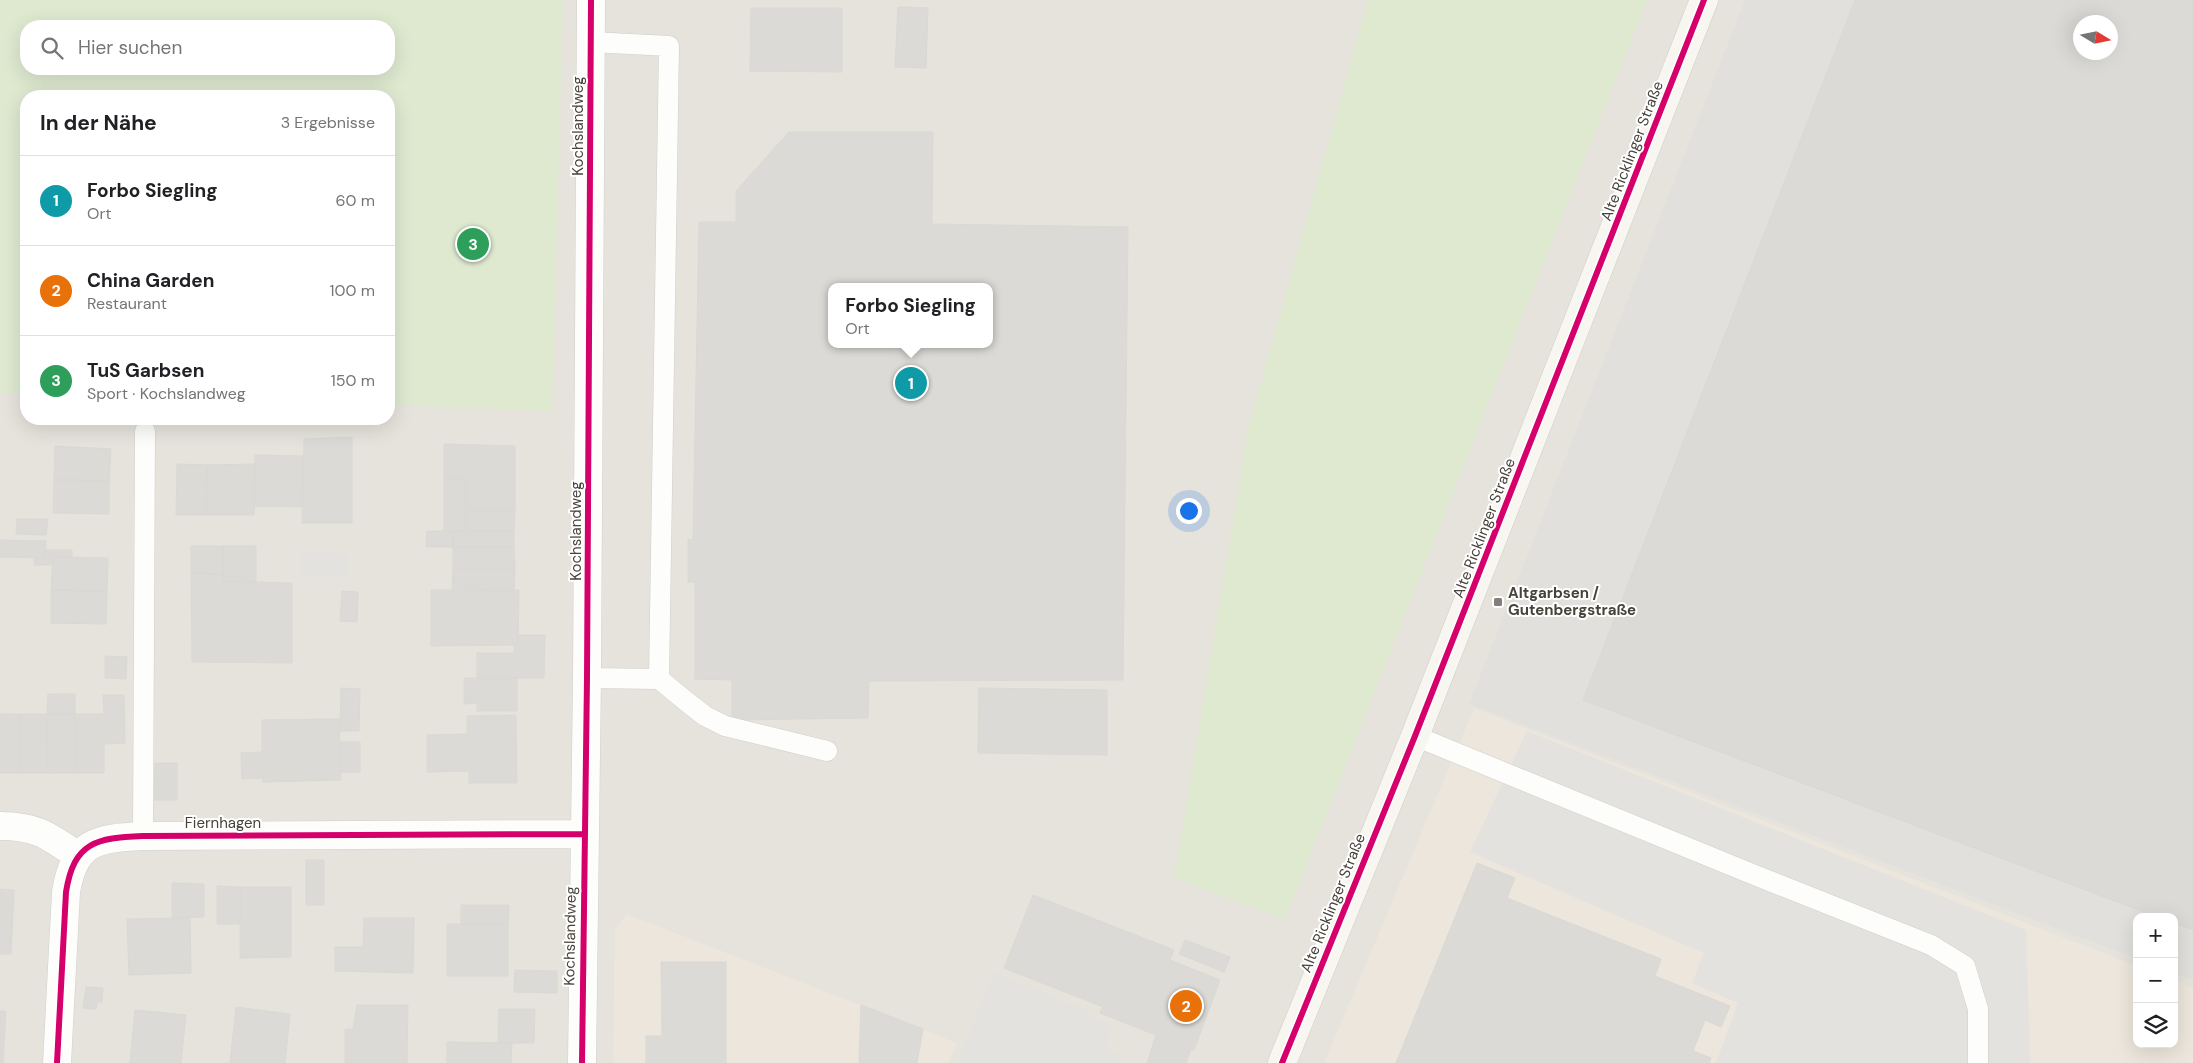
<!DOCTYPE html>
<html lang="de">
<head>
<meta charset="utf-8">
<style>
	:root { --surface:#fff; --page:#f6f6f6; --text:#202124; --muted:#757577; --line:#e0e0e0; --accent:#1a73e8 }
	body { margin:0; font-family:"DM Sans",sans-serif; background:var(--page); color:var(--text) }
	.controls { position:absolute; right:15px; bottom:15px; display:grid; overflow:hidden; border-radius:10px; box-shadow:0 5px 20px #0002 }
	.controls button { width:45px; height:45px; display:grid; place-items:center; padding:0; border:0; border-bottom:1px solid var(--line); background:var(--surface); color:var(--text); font:25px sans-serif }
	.compass { position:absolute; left:2073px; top:15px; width:45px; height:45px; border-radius:50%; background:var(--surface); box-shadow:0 5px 20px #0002; rotate:100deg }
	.you { position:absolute; left:1188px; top:510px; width:18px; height:18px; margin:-12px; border:4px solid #fff; border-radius:50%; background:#1a73e8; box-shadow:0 0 0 8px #1a73e833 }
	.badge { display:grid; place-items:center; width:32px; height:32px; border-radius:50%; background:var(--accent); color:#fff; font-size:16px; font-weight:700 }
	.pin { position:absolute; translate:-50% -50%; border:2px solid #fff; box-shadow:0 1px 5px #0006 }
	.popup { position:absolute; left:828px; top:283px; width:165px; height:65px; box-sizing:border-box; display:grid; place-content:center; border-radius:10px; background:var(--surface); filter:drop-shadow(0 1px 4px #0005); font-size:16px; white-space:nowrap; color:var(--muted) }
	.popup b { font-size:19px; color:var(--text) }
	.popup::after { content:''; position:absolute; left:50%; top:100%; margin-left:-10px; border:10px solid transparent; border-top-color:var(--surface) }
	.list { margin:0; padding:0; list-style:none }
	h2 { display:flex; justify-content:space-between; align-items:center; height:65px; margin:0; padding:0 20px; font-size:21px }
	h2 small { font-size:16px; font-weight:400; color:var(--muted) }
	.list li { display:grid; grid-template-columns:32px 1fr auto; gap:15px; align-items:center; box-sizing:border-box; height:90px; padding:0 20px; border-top:1px solid var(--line) }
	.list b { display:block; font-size:19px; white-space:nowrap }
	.list p { margin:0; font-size:16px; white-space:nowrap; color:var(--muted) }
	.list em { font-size:16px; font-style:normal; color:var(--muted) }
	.icon { flex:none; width:28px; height:28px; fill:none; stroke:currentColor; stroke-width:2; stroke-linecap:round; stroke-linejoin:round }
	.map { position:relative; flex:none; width:2193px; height:1063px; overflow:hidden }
	.search { position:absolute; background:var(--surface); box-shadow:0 5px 20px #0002; left:20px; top:20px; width:375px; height:55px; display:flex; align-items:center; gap:12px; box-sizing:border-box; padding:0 18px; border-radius:20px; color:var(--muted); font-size:19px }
	.panel { position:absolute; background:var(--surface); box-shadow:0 5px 20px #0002; left:20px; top:90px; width:375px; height:335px; border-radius:20px }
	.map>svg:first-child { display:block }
</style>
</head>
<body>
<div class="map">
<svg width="2193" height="1063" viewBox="0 0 2193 1063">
	<rect width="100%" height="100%" fill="#f2f1ed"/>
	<path fill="#e5e3dc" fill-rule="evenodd" d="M0,0H2193V1063H0ZM2080,22H2110V52H2080ZM26,26H389V69H26ZM26,96H389V419H26ZM832,287H990V344H832ZM2137,917H2174V1044H2137Z"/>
	<path fill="#ece6dc" d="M1474,708L2137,966V1044H2174V980L2193,988V1063H1324Z
		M627,914L957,1043L949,1063H613L615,929Z"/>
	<path fill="#e2e0dc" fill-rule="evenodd" d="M1745,0H2193V980L2174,973V917H2137V959L1469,704ZM2080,22H2110V52H2080Z"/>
	<path fill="#dee9d0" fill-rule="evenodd" d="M0,0H563L552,411L389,405V96H26V393H0ZM389,26V69H26V26Z
		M1368,0H1647L1285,919L1174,878L1248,429Z"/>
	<path fill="#e3e2de" d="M301,551L348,552V577H301Z
		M1527,731L2026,930L2030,1063H1716L1738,1003L1692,983L1704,953L1470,852Z
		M994,972L1088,1011L1089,1017L1113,1025L1105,1048L1122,1055L1119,1063H957Z"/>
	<path fill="#dbdad6" stroke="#dad8d3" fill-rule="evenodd" d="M1855,0H2193V930L2174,923V917H2157L1583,700ZM2080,22H2110V52H2080Z
		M898,7L928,8L926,68L895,67Z
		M751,8H842V72L750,71Z
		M789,132H933L932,224L1128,227L1123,680L869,681L868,718L732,720V680L695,679V582H688V539L693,540L699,222H736V191ZM832,287H990V344H832Z
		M352,437V523H302L304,439Z
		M444,444L515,446V510H466V478H444Z
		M55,446L111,449L109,481L54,480Z
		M255,455L303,456L302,507L254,506Z
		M177,464L207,465L206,515H176Z
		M255,464L254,515H206L207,465Z
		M444,478H466V531H444Z
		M54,480L109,481V514L53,513Z
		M466,510H515L514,531H466Z
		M17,519H48L46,535L16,534Z
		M427,531H454L453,547H426Z
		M454,531H514V547H453Z
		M0,540L46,541L45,558L0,557Z
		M191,546H223V574L191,573Z
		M223,546H256V582L223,581Z
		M453,547H514L515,568H453Z
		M46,550H72V557H53L52,565H34V558H45Z
		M53,557L108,558L107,591L51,590Z
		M453,568H515L514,590L452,589Z
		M191,573L223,574V581L292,583V663L192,662Z
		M51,590L107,591L106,624L51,623Z
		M431,590H519L518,645L431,646Z
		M342,591L358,592L357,622L340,621Z
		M518,635H545L544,678H477V653H514V645H518Z
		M105,656L127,657L126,679L105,678Z
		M464,678H517V711H477V703L464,704Z
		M341,688L360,689L359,731H340Z
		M979,688L1107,690V755L978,753Z
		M48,694H75V714H47Z
		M103,695H124L125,743L104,744V773H75V714H104Z
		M0,714H19V773H0Z
		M19,714H47L48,773H19Z
		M47,714H75V773H48Z
		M516,715L517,783H469V771L427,772V735L467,734V716Z
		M339,719L341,780L263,782V778L242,779L241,753L262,752V720Z
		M340,742H360V772H341Z
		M155,763H177V800H154Z
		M306,860H324V905H306Z
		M1477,863L1515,878L1507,898L1661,959L1655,976L1730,1006L1721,1027L1705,1020L1693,1051L1711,1058L1709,1063H1396Z
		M172,883L204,884V917L172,918Z
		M217,886L240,887V924H217Z
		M240,887H291V957L240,958Z
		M0,889L14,890L11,954H0Z
		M1033,895L1174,950L1170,960L1220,980L1194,1050L1191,1049L1186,1063H1147L1156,1035L1100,1013L1103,1007L1004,968Z
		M461,905H509L508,924H461Z
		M190,918L191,973L129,975L127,919Z
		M364,918H414L413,973L335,971V947H363Z
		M447,924H508V976H447Z
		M1185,940L1230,957L1224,972L1179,954Z
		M661,962H726V1063H646V1036H662Z
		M515,970L557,971V993L514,992Z
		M86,987L103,988L102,1002H97L96,1009L83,1008Z
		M357,1005H408L407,1063H345V1029H353Z
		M861,1005L923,1029L917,1063H859Z
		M236,1007L290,1014L285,1063H230Z
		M499,1009H535L534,1043H498Z
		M135,1010L186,1015L181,1063H130Z
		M0,1011H6L3,1063H0Z
		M447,1042L512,1043L511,1063H447Z"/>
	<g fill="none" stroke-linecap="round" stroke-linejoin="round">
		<g stroke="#d0cfcb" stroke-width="21">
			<path id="lane" d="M587,678L659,679L669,46L591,42
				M659,679L687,702L705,716L725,726L827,751
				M1415,736L1757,876L1931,945L1965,966L1978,1009V1063
				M143,836L145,431"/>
		</g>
		<g stroke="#d0cfcb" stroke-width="29">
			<path id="street" d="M0,826C37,826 49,836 78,856
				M57,1063L66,892C74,842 96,838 143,836L584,834
				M582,1063L587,678L591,0"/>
		</g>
		<g stroke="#d0cec5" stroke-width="29">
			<path id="secondary" d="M1282,1063L1415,736L1704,0"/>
		</g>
		<use href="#lane" stroke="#fdfdfc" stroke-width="20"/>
		<use href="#street" stroke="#fdfdfc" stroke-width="28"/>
		<use href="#secondary" stroke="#f7f6f1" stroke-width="28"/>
		<g stroke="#fff" stroke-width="9">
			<path id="cycleway" d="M57,1063L66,892C74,842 96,838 143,836L584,834
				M582,1063L587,678L591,0
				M1282,1063L1415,736L1704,0"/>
		</g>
		<use href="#cycleway" stroke="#d6006c" stroke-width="6"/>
	</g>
	<rect fill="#838079" stroke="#fff" stroke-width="2" x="1493" y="597" width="10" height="10" rx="2.5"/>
	<g text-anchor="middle" stroke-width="4" stroke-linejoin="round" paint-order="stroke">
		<g font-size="15" fill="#47433a" stroke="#fff">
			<text transform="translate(578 126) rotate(-90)" y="5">Kochslandweg</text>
			<text transform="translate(1632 151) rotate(-69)" y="5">Alte Ricklinger Straße</text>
			<text transform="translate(1484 528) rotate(-69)" y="5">Alte Ricklinger Straße</text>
			<text transform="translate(576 531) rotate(-90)" y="5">Kochslandweg</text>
			<text x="223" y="828">Fiernhagen</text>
			<text transform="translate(1333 903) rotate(-68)" y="5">Alte Ricklinger Straße</text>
			<text transform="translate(570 936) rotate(-89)" y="5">Kochslandweg</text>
		</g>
		<g font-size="15" font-weight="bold" fill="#47433a" stroke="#fff" text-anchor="start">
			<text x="1508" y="598">Altgarbsen /<tspan x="1508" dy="17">Gutenbergstraße</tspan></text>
		</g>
	</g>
</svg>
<div class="controls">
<button>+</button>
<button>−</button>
<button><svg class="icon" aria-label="layers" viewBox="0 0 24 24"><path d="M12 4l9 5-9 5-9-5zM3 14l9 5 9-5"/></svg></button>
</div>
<svg class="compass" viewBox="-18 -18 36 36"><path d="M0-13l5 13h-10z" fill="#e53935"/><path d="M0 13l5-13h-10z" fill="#757577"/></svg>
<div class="you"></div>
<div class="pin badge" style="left:911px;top:383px;background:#0f9aa8">1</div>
<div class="popup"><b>Forbo Siegling</b>Ort</div>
<div class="pin badge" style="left:1186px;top:1006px;background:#e8710a">2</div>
<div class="pin badge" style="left:473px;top:244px;background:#2e9e5b">3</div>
<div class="search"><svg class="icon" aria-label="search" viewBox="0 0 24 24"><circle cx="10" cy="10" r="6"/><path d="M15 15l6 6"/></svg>Hier suchen</div>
<section class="panel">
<h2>In der Nähe<small>3 Ergebnisse</small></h2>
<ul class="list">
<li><span class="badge" style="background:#0f9aa8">1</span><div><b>Forbo Siegling</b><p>Ort</p></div><em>60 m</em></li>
<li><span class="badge" style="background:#e8710a">2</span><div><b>China Garden</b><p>Restaurant</p></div><em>100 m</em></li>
<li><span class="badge" style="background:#2e9e5b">3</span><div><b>TuS Garbsen</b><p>Sport · Kochslandweg</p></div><em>150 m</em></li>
</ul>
</section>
</div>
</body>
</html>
